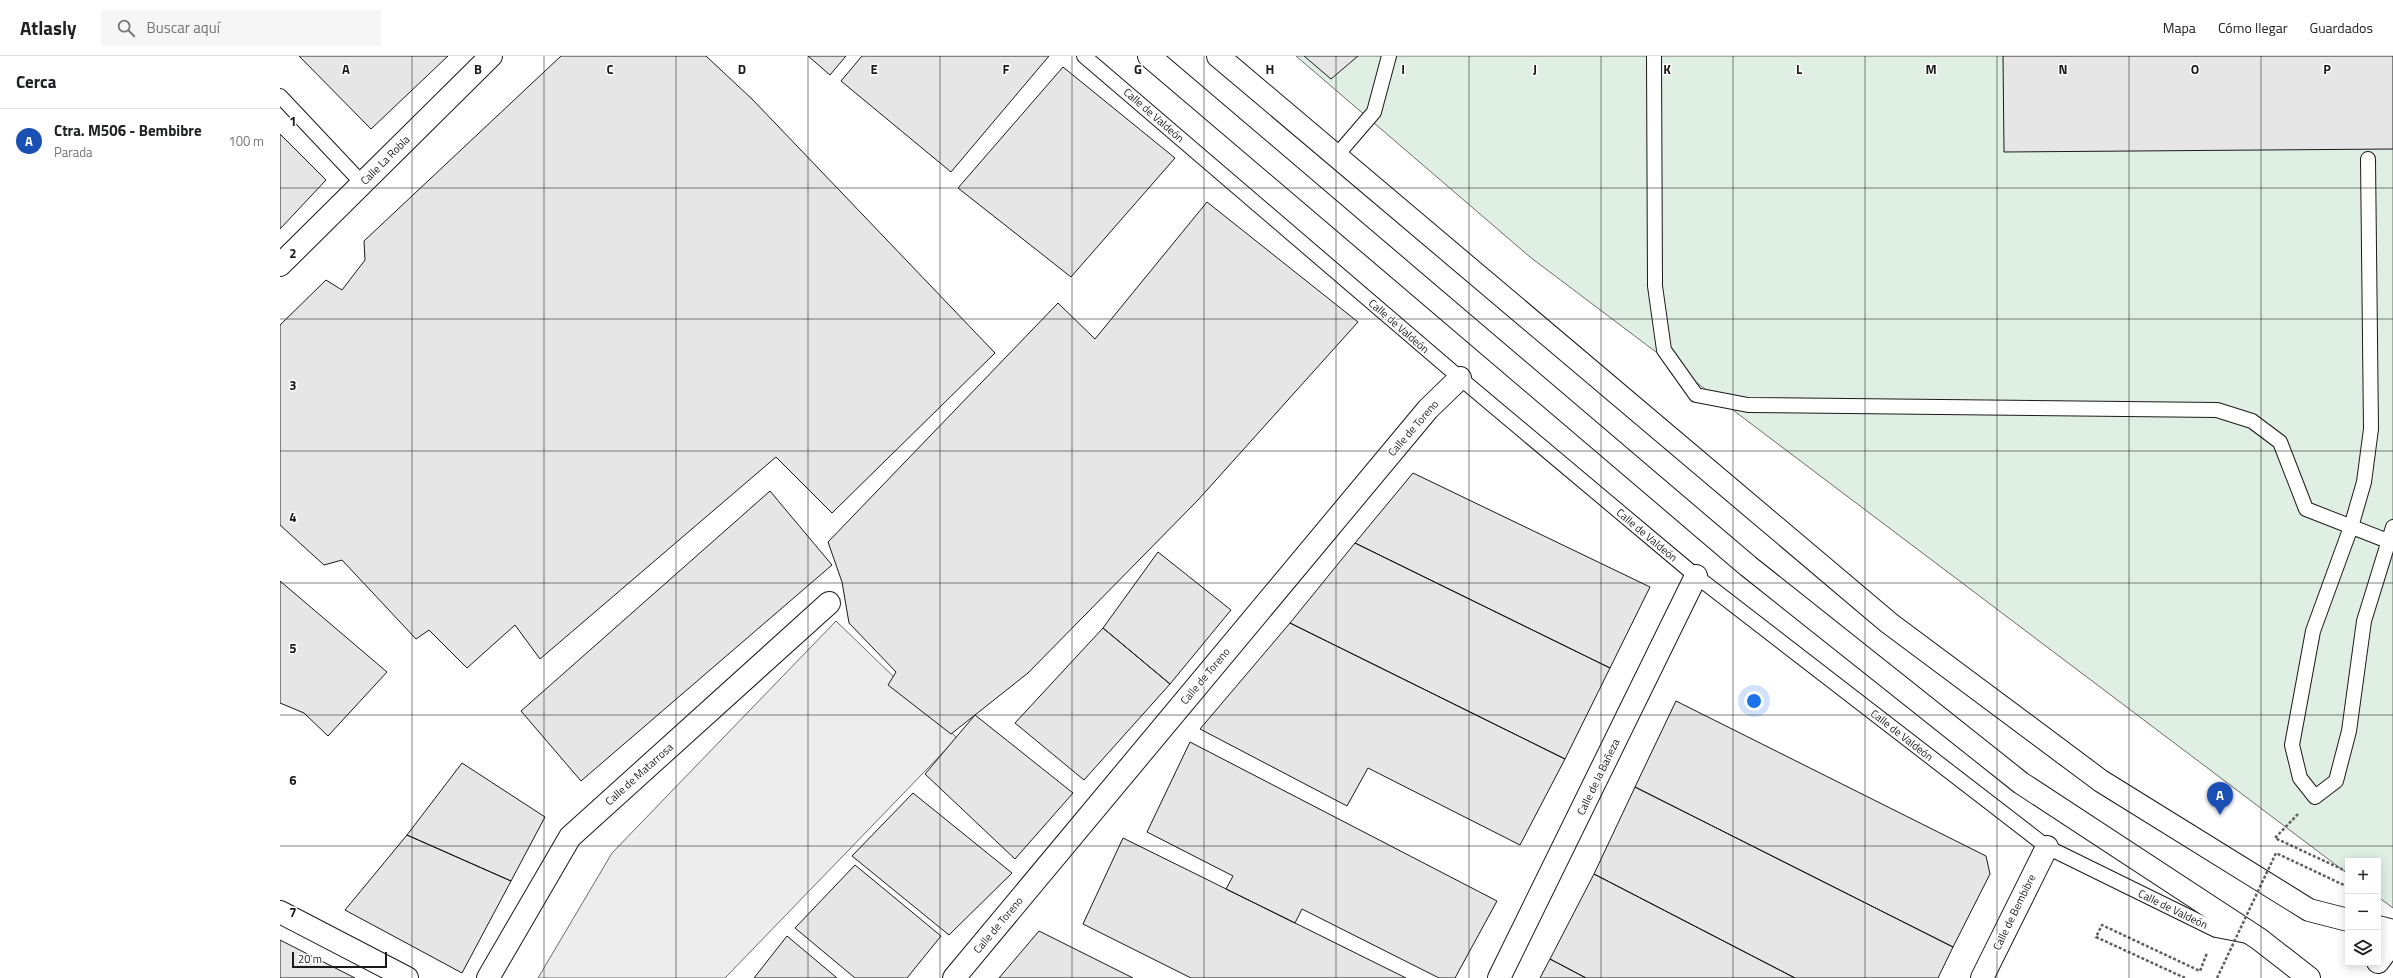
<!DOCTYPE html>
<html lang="es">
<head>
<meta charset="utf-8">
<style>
	:root { --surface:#fff; --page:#f6f6f6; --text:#202124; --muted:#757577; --line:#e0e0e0; --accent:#0f766e }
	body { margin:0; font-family:"Titillium Web",sans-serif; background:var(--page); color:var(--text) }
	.controls { position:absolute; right:12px; bottom:12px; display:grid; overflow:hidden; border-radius:0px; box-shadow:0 2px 10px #0003 }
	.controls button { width:36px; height:36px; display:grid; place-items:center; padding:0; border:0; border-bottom:1px solid var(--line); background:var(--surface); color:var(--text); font:20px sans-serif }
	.scale { position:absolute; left:12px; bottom:10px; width:95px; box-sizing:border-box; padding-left:4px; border:2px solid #1a1a1a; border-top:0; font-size:11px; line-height:14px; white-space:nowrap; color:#1a1a1a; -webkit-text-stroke:3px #fff; paint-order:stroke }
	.you { position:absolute; left:1474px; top:645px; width:14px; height:14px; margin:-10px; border:3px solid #fff; border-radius:50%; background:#1a73e8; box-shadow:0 0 0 6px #1a73e833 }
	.badge { display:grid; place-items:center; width:26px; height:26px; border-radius:50%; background:var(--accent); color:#fff; font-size:13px; font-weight:700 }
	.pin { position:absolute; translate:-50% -33px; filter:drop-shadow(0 1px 2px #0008) }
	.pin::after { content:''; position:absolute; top:21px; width:14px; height:12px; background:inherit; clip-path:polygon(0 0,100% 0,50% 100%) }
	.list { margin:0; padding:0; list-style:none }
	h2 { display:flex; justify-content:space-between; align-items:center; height:52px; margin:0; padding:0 16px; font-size:17px }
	h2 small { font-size:13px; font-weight:400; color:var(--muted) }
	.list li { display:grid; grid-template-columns:26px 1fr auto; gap:12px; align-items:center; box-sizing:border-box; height:64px; padding:0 16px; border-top:1px solid var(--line) }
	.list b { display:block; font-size:15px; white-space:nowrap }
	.list p { margin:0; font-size:13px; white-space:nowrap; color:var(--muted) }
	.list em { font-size:13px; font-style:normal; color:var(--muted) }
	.icon { flex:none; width:22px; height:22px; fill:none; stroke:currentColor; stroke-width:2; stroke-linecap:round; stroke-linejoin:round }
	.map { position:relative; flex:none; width:2113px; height:922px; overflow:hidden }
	header { display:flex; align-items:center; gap:24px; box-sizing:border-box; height:56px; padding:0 20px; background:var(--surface); border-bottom:1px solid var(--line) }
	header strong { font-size:19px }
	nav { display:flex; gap:22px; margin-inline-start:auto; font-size:14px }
	.search { width:280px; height:36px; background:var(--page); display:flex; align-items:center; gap:10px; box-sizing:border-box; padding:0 14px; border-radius:0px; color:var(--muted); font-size:15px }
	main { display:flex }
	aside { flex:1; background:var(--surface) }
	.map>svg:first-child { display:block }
</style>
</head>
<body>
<header>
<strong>Atlasly</strong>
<div class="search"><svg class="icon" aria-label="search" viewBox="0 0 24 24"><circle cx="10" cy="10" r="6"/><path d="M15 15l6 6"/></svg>Buscar aquí</div>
<nav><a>Mapa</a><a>Cómo llegar</a><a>Guardados</a></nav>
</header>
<main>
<aside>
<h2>Cerca<small></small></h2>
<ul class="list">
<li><span class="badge" style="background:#1a4fb4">A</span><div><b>Ctra. M506 - Bembibre</b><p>Parada</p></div><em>100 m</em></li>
</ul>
</aside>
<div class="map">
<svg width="2113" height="922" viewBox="0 0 2113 922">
	<rect width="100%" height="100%" fill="#fff"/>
	<path fill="#e0efe3" stroke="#6a6a6a" d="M1016,0H2113V852L2098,841V805H2068V818L1250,201Z"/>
	<path fill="#ededed" stroke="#6a6a6a" d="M556,565L677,682L445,922H258L332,797Z"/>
	<path fill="#e6e6e6" stroke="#1a1a1a" d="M19,0H168L91,73Z
		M281,0H426L473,44L715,297L552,457L496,401L260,603L235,569L187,612L149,574L136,583L62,504L44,509L0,469V269L46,224L62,234L85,204L84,185Z
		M528,0H566L550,19Z
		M582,0H769L671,116L561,25Z
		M1024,0H1078L1051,23Z
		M1723,0H2113V93L1724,96Z
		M783,11L895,102L791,221L678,132Z
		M0,78L46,124L0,173Z
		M927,146L1078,266L918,444L748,617L671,678L608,629L616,616L569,567L562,526L548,486L778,247L815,283Z
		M1133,417L1370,531L1330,612L1075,487Z
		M490,435L552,509L301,725L241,655Z
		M1075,487L1330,612L1285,703L1010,567Z
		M878,496L951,554L890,628L823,572Z
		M0,525L107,616L48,680L24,657L0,647Z
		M1010,567L1285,703L1240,789L1088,712L1067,750L920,673Z
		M823,572L890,628L804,724L735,667Z
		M1396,645L1706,800L1710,818L1673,891L1355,731Z
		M695,659L793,737L735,803L645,718Z
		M910,686L1217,845L1175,922H1159L1022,853L1015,867L946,833L953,820L867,776Z
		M182,707L265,761L231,825L127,779Z
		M1355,731L1673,891L1658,922H1515L1314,818Z
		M633,737L732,817L669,879L572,800Z
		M127,779L231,825L182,917L65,854Z
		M843,782L1015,867L1126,922H911L803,868Z
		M575,809L661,880L627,922H575L515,872Z
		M1314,818L1515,922H1306L1270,903Z
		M759,875L853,922H719Z
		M507,880L557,922H474Z
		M0,884L75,922H0Z
		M1270,903L1306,922H1260Z"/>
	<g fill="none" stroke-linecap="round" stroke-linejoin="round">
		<g stroke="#1a1a1a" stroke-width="16">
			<path id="lane" d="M804,0L1180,322L1416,520L1767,791L1936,874L1967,880
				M1374,0L1375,230L1384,294L1416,339L1468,349L1937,354L1972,365L2000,386L2026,453L2113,487
				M0,40L82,127
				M1057,99L1094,56L1109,0
				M2088,103L2091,373L2084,426L2071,471L2033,575L2012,689L2020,722L2035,741L2056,725L2069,675L2084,565L2113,471"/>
		</g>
		<g stroke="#1a1a1a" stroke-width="24">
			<path id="street" d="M0,209L211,0
				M0,856L127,922
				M208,922L290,781L549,547
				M674,922L1148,353L1180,322
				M1219,922L1416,520
				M1702,922L1767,791"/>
		</g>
		<g stroke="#1a1a1a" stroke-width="24">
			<path id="primary" d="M869,0L1468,510L1741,727L1979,883L2029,922
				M938,0L1609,567L1821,725L2029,854L2068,864
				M2098,871L2113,875
				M2098,906L2113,886"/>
		</g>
		<path stroke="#5f5f5f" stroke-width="2.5" stroke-dasharray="3 2" stroke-linecap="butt" d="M2018,758L1995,782L2068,816
			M1905,922L1816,881L1822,869L1920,915L1927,897"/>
		<use href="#lane" stroke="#fff" stroke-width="14"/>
		<use href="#street" stroke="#fff" stroke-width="22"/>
		<use href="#primary" stroke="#fff" stroke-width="22"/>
		<path stroke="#5f5f5f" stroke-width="2.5" stroke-dasharray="3 2" stroke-linecap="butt" d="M1937,922L1996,797L2068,831"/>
	</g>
	<path fill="none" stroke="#1a1a1a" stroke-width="1" stroke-opacity="0.55" d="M132,0V922M264,0V922M396,0V922M528,0V922M660,0V922M792,0V922M924,0V922M1056,0V922M1189,0V922M1321,0V922M1453,0V922M1585,0V922M1717,0V922M1849,0V922M1981,0V922M0,132H2113M0,263H2113M0,395H2113M0,527H2113M0,659H2113M0,790H2113"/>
	<g text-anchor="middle" stroke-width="3" stroke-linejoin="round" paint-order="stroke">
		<g font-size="11" fill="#1a1a1a" stroke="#fff">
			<text transform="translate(874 59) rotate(41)" y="4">Calle de Valdeón</text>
			<text transform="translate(105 104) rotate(-45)" y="4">Calle La Robla</text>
			<text transform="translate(1119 270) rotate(41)" y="4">Calle de Valdeón</text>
			<text transform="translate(1133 372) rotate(-49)" y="4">Calle de Toreno</text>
			<text transform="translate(1367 479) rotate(40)" y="4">Calle de Valdeón</text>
			<text transform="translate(925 620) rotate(-50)" y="4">Calle de Toreno</text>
			<text transform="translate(1622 679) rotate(38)" y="4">Calle de Valdeón</text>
			<text transform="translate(359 718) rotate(-42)" y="4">Calle de Matarrosa</text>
			<text transform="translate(1318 721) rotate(-64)" y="4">Calle de la Bañeza</text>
			<text transform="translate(1893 853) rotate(26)" y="4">Calle de Valdeón</text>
			<text transform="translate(1734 856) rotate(-64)" y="4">Calle de Bembibre</text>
			<text transform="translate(718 869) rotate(-50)" y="4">Calle de Toreno</text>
		</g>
	</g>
	<g font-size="13" text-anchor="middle" font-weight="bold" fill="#1a1a1a" stroke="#fff" stroke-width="3" stroke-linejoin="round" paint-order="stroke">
		<text x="66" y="18">A</text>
		<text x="198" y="18">B</text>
		<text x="330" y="18">C</text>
		<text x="462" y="18">D</text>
		<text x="594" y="18">E</text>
		<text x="726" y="18">F</text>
		<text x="858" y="18">G</text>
		<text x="990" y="18">H</text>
		<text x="1123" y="18">I</text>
		<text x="1255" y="18">J</text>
		<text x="1387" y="18">K</text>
		<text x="1519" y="18">L</text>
		<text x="1651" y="18">M</text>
		<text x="1783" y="18">N</text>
		<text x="1915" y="18">O</text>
		<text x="2047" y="18">P</text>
		<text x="13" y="70">1</text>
		<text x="13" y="202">2</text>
		<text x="13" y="334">3</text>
		<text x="13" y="466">4</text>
		<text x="13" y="597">5</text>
		<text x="13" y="729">6</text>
		<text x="13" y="861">7</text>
	</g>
</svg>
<div class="controls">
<button>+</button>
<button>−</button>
<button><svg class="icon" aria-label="layers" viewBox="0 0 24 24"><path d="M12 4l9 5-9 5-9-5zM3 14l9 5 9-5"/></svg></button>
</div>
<div class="scale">20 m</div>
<div class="you"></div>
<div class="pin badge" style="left:1940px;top:759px;background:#1a4fb4">A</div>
</div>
</main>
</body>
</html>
